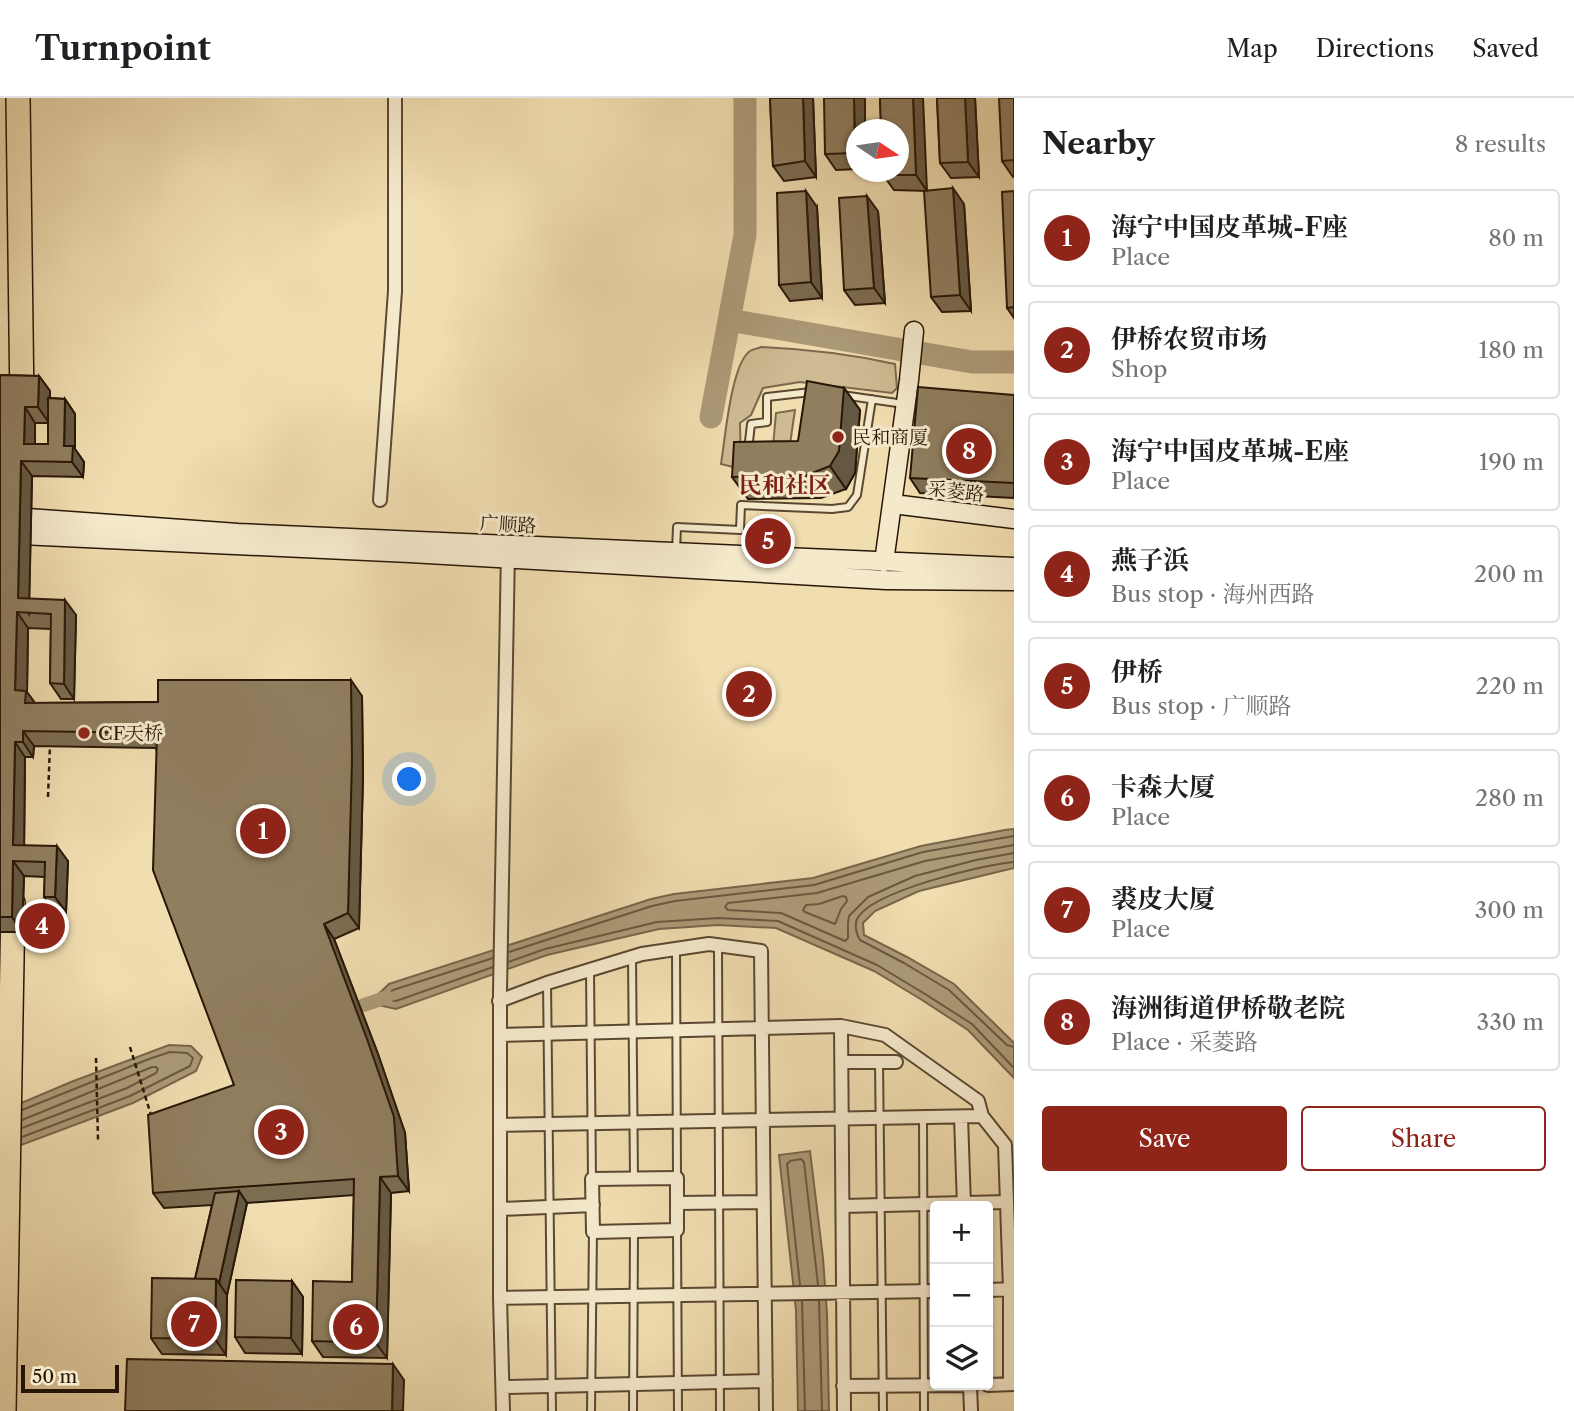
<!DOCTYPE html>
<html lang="en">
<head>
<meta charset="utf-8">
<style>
	:root { --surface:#fff; --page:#f6f6f6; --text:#202124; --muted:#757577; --line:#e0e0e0; --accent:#8f2418 }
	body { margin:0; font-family:"Libre Caslon Text","Noto Serif SC",serif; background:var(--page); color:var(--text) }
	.controls { position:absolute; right:21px; bottom:21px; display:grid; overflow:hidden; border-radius:7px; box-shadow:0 2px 5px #0004 }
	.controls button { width:63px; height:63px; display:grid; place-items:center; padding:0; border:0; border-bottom:2px solid var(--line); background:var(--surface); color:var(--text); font:35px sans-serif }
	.compass { position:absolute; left:846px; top:21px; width:63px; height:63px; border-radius:50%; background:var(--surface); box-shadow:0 2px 5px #0004; rotate:103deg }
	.scale { position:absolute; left:21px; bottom:18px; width:98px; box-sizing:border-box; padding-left:7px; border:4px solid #281707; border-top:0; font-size:19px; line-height:24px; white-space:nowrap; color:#281707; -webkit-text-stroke:5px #f5e9cc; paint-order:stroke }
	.you { position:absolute; left:410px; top:682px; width:24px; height:24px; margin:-18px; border:5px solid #fff; border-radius:50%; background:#1a73e8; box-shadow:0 0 0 10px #1a73e833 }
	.badge { display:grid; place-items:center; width:46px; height:46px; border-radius:50%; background:var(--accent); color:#fff; font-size:23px; font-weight:700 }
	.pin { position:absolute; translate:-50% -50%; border:4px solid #fff; box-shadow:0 2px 7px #0006 }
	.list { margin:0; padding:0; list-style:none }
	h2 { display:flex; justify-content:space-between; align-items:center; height:91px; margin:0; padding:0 28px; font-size:30px }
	h2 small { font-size:23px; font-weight:400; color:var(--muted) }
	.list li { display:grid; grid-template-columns:46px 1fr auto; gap:21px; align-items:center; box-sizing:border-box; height:98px; margin:0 14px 14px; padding:0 14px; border:2px solid var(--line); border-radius:7px }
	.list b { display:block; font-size:26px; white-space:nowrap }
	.list p { margin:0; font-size:23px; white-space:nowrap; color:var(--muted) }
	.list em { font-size:23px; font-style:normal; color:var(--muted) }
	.actions { display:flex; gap:14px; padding:21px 28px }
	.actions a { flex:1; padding:16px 0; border:2px solid var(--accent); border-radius:7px; text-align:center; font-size:24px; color:var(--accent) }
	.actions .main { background:var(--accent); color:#fff }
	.icon { flex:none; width:38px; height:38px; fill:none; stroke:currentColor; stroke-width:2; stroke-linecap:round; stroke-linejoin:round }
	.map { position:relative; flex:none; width:1014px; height:1313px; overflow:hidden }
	header { display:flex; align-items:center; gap:42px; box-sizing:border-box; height:98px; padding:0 35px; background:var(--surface); border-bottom:2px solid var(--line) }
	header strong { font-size:33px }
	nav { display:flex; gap:38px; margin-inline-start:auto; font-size:24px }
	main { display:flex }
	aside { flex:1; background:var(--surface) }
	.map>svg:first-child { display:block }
</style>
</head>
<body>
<header>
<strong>Turnpoint</strong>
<nav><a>Map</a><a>Directions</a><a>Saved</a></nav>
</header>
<main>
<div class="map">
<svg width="1014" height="1313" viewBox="0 0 1014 1313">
	<rect width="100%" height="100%" fill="#f0ddb0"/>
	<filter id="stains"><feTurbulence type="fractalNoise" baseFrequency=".00286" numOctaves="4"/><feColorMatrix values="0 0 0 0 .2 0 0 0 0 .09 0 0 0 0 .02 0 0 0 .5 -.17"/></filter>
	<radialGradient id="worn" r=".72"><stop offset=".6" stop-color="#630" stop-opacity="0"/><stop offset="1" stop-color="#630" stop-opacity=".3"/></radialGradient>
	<path fill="#cebb93" stroke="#7b694d" stroke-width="2" d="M761,249C806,251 850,256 895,266L897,290L892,295L800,284L763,290L751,317L740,325L741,371L721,366C725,342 731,266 750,253C753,251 757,251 761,249Z
		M795,312L788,360H772L776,315Z"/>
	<path fill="#ac9a77" stroke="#77664a" stroke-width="2" d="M1014,731V770L919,793L875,813L863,825L864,837L907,859L954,886L1014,945V980L968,932L922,902L874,873L776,830L718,827L659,831L547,857L396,911L369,905L389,886L651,801L674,796L813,780L921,748L1005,732Z
		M169,947L191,948L202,959L196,973L133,1005L0,1055V1014L71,984Z
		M810,1053L823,1160L827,1216L829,1313H798L796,1212L779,1057Z"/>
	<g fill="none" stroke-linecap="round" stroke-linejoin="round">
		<path stroke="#6a583f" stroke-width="2" d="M1014,747L925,763L817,795L728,805L725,809L728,812L781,815L845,843L848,840V825L849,818L868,799L915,778L976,762L1014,755
			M1014,764C984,766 870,794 857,821C854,828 857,837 860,842L904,865L949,892L1007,947L1014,949
			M843,798L846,799L847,803L841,811L835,826L805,814L803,812L806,807L819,806Z
			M509,854L652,808L675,803L814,787L923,754L1014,738
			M508,864L545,851L657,824L718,820L778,823L877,867L925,896L972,926L1014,970
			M493,869L396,903L389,902L387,900V897L393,892L493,860
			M22,1030L127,990L156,975L158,971L156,969H152L22,1022
			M22,1039L130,998L190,968L193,960L187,955L170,954L149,961L22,1012
			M800,1187L787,1066L790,1063L801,1061L804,1064L818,1187
			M802,1203L805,1313
			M819,1203L822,1313"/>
		<path stroke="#ac9a77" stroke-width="14" d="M364,907L387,899"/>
		<path stroke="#ac9a77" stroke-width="23" d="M729,222L972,264H1014
			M711,319L745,137V0"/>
		<g stroke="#5a4831" stroke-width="10">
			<path id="lane" d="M842,297L904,306
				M748,352L751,326L767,324V299L811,294
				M676,453L677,429L740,432L741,407L832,411L848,409L857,397L872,301
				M718,847L720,1313
				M676,851L677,1080
				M632,859L634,1081
				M590,872L592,1081
				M547,885L552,1313
				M879,964L883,1313
				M923,1019L924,1313
				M677,1132L678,1313
				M591,1313L593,1134
				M633,1313L634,1133"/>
		</g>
		<g stroke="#5a4831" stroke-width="16">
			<path id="street" d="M380,402L395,193V0
				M499,903L547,885L642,856L709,846L761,853L766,1313
				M841,928L844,1313
				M500,937L841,928L885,937L978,1003L982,1018L1005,1047L1010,1191V1286
				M842,964H896
				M961,1019L964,1108
				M500,1027L982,1018
				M677,1080V1132L593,1134L592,1081Z
				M677,1105L764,1104
				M843,1108L1007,1104
				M500,1111L593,1107
				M988,1192L1014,1191
				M500,1200L935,1193
				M970,1287L971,1313
				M988,1287L1014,1286
				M843,1288L973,1287
				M503,1289L766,1283
				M503,1313L500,1200V893L508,452"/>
		</g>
		<g stroke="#281707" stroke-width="21">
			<path id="secondary" d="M893,406L1014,421
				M0,418L238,435L1014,469
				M0,437H21L410,455L886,482L1014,483
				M884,464L909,282L914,233"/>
		</g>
		<g stroke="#281707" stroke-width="26">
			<path id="highway" d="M18,0L22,308
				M4,1313L13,805"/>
		</g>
		<path stroke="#281707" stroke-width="2.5" stroke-dasharray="5 3.5" stroke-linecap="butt" d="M48,699L50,647
			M130,949L151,1017
			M96,960L98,1042"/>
		<use href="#lane" stroke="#f5e9cc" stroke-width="6"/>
		<use href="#street" stroke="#f5e9cc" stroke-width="12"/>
		<use href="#secondary" stroke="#f5e9cc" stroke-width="18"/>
		<use href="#highway" stroke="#f0ddb0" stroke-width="23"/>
	</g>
	<path fill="#7c6c52" stroke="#281707" stroke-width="2" fill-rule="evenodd" d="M770,0H813L816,79L784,83L773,68Z
		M880,0L927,93L894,92L883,77Z
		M937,0H975L979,79L951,80L940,65Z
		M1014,0V78L1013,79L1002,63Z
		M857,32V71L836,72L825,56Z
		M1014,93V220L1007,210Z
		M964,106L971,213L942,214L931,199Z
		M817,109L822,200L790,203L779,187Z
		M878,113L885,205L855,207L844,192Z
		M0,277L39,278L50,293V300L65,301L75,316V351L84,364L83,379L32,378L29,501L76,517L74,601H61L50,585L51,531L28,530L27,594L35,605L158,604L362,598L363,678L359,830L334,841L378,956L405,1035L409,1093L391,1095L387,1260L323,1259L312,1243L352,1184L354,1097L247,1105L227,1197L226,1257L162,1256L151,1240L195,1181L212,1107L164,1110L153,1095L234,987L156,650L34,648L33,659H25L24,747L68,763L66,814H55L44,799L45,779L24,778L22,834H0ZM35,325H48V346H35Z
		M844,290L860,312L855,375L846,391L821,400L748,401L732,379L798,343Z
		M1014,297V400L920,395L910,380Z
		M292,1183L303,1199L302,1256L245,1255L235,1239Z"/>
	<path fill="#655842" stroke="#281707" stroke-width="2" d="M803,0H813L816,79L805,63Z
		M854,0H865V32H857V57L855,55Z
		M913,0H923L927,93L916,77Z
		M965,0H975L979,79L968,64Z
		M953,90L964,106L971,213L960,197Z
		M806,93L817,109L822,200L811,184Z
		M867,98L878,113L885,205L874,190Z
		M39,278L50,293L49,325L38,309Z
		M844,290L860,312L855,375L846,391L830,368Z
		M65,301L75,316V351L84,364L83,379L72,364L64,348Z
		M25,309L35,325V361L24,346Z
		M21,363L32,378L29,516L18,500Z
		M65,502L76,517L74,601L64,586Z
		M17,514L28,530L27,594L37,608L36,621L15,592Z
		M351,582L362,598L363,678L359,830L348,815Z
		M23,633L34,648L33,659L23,644Z
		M15,644L25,659L24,762L13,747Z
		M57,748L68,763L66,814L55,799Z
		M13,763L24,778L22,834L12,819Z
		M324,826L334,841L378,956L405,1035L409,1093L398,1078Z
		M380,1079L391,1095L387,1260L376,1245Z
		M239,1093L247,1105L227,1197L219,1185Z
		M216,1181L227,1197L226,1257L215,1241Z
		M292,1183L303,1199L302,1256L291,1240Z
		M393,1266L404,1282L403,1313H392Z"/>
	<path fill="#907e5f" stroke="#281707" stroke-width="2" d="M770,0H803L805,63L773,68Z
		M824,0H854L855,55L825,56Z
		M880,0H913L916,77H883V74H899V32H881Z
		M937,0H965L968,64L940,65Z
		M999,0H1014V62L1002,63Z
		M953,90L960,197L931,199L924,93Z
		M806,93L811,184L779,187L777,95Z
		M1014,93V209L1007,210L1002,94Z
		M867,98L874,190L844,192L839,100Z
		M0,277L39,278L38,309H25L24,346H48V300L65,301L64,348H73L72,364L21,363L18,500L65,502L64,586L50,585L51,516L17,514L15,592L26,593L25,605L158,604V582H351L352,663L348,815L324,826L367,941L394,1019L398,1078L380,1079L376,1245L312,1243L313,1183L352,1184L354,1081L153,1095L148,1017L234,987L153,772L157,635L23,633V644H15L13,747L57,748L55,799H44L45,764L13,763L12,819H0Z
		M807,283L844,290L839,353L830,368L805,378L732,379L734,344L798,343Z
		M918,289L1014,297V385L910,380Z
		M239,1093L219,1185L216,1181H195L215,1095Z
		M152,1180L216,1181L215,1241L151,1240Z
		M236,1182L292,1183L291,1240L235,1239Z
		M127,1261L393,1266L392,1313H125Z"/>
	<g fill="#8f2418" stroke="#f5e9cc" stroke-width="2.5">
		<circle cx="838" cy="339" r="7"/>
		<circle cx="84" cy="635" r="7"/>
	</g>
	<g text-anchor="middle" stroke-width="6" stroke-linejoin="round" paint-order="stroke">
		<g font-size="19" fill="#281707" stroke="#f5e9cc" text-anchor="start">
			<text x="852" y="346">民和商厦</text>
			<text x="98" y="642">CF天桥</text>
		</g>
		<g font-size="19" fill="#281707" stroke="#f5e9cc">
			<text transform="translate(956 393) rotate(7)" y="7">采菱路</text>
			<text transform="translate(508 426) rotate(3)" y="7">广顺路</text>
		</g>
		<g font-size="23" font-weight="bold" fill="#7a1f14" stroke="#f5e9cc">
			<text x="785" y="395">民和社区</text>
		</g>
	</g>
	<rect width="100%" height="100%" filter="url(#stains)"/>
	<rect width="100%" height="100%" fill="url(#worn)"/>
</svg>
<div class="controls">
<button>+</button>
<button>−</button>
<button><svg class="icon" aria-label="layers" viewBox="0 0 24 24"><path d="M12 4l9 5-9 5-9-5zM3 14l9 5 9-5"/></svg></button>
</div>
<svg class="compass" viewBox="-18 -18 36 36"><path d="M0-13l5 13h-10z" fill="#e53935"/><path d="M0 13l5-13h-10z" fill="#757577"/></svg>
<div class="scale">50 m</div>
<div class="you"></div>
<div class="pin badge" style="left:263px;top:733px">1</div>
<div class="pin badge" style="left:749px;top:596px">2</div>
<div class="pin badge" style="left:281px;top:1034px">3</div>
<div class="pin badge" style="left:42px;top:828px">4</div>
<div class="pin badge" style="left:768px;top:443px">5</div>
<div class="pin badge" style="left:356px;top:1229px">6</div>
<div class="pin badge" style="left:194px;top:1226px">7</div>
<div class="pin badge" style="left:969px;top:353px">8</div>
</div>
<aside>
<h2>Nearby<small>8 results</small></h2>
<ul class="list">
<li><span class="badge">1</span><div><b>海宁中国皮革城-F座</b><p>Place</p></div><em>80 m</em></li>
<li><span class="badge">2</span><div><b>伊桥农贸市场</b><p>Shop</p></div><em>180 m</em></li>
<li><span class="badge">3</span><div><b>海宁中国皮革城-E座</b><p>Place</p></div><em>190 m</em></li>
<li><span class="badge">4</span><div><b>燕子浜</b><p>Bus stop · 海州西路</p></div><em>200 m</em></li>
<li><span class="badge">5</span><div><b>伊桥</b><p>Bus stop · 广顺路</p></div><em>220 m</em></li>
<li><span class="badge">6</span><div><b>卡森大厦</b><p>Place</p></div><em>280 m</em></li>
<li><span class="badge">7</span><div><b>裘皮大厦</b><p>Place</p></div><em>300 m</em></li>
<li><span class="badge">8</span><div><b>海洲街道伊桥敬老院</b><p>Place · 采菱路</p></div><em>330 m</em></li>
</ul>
<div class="actions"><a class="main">Save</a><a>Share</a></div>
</aside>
</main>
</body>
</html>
